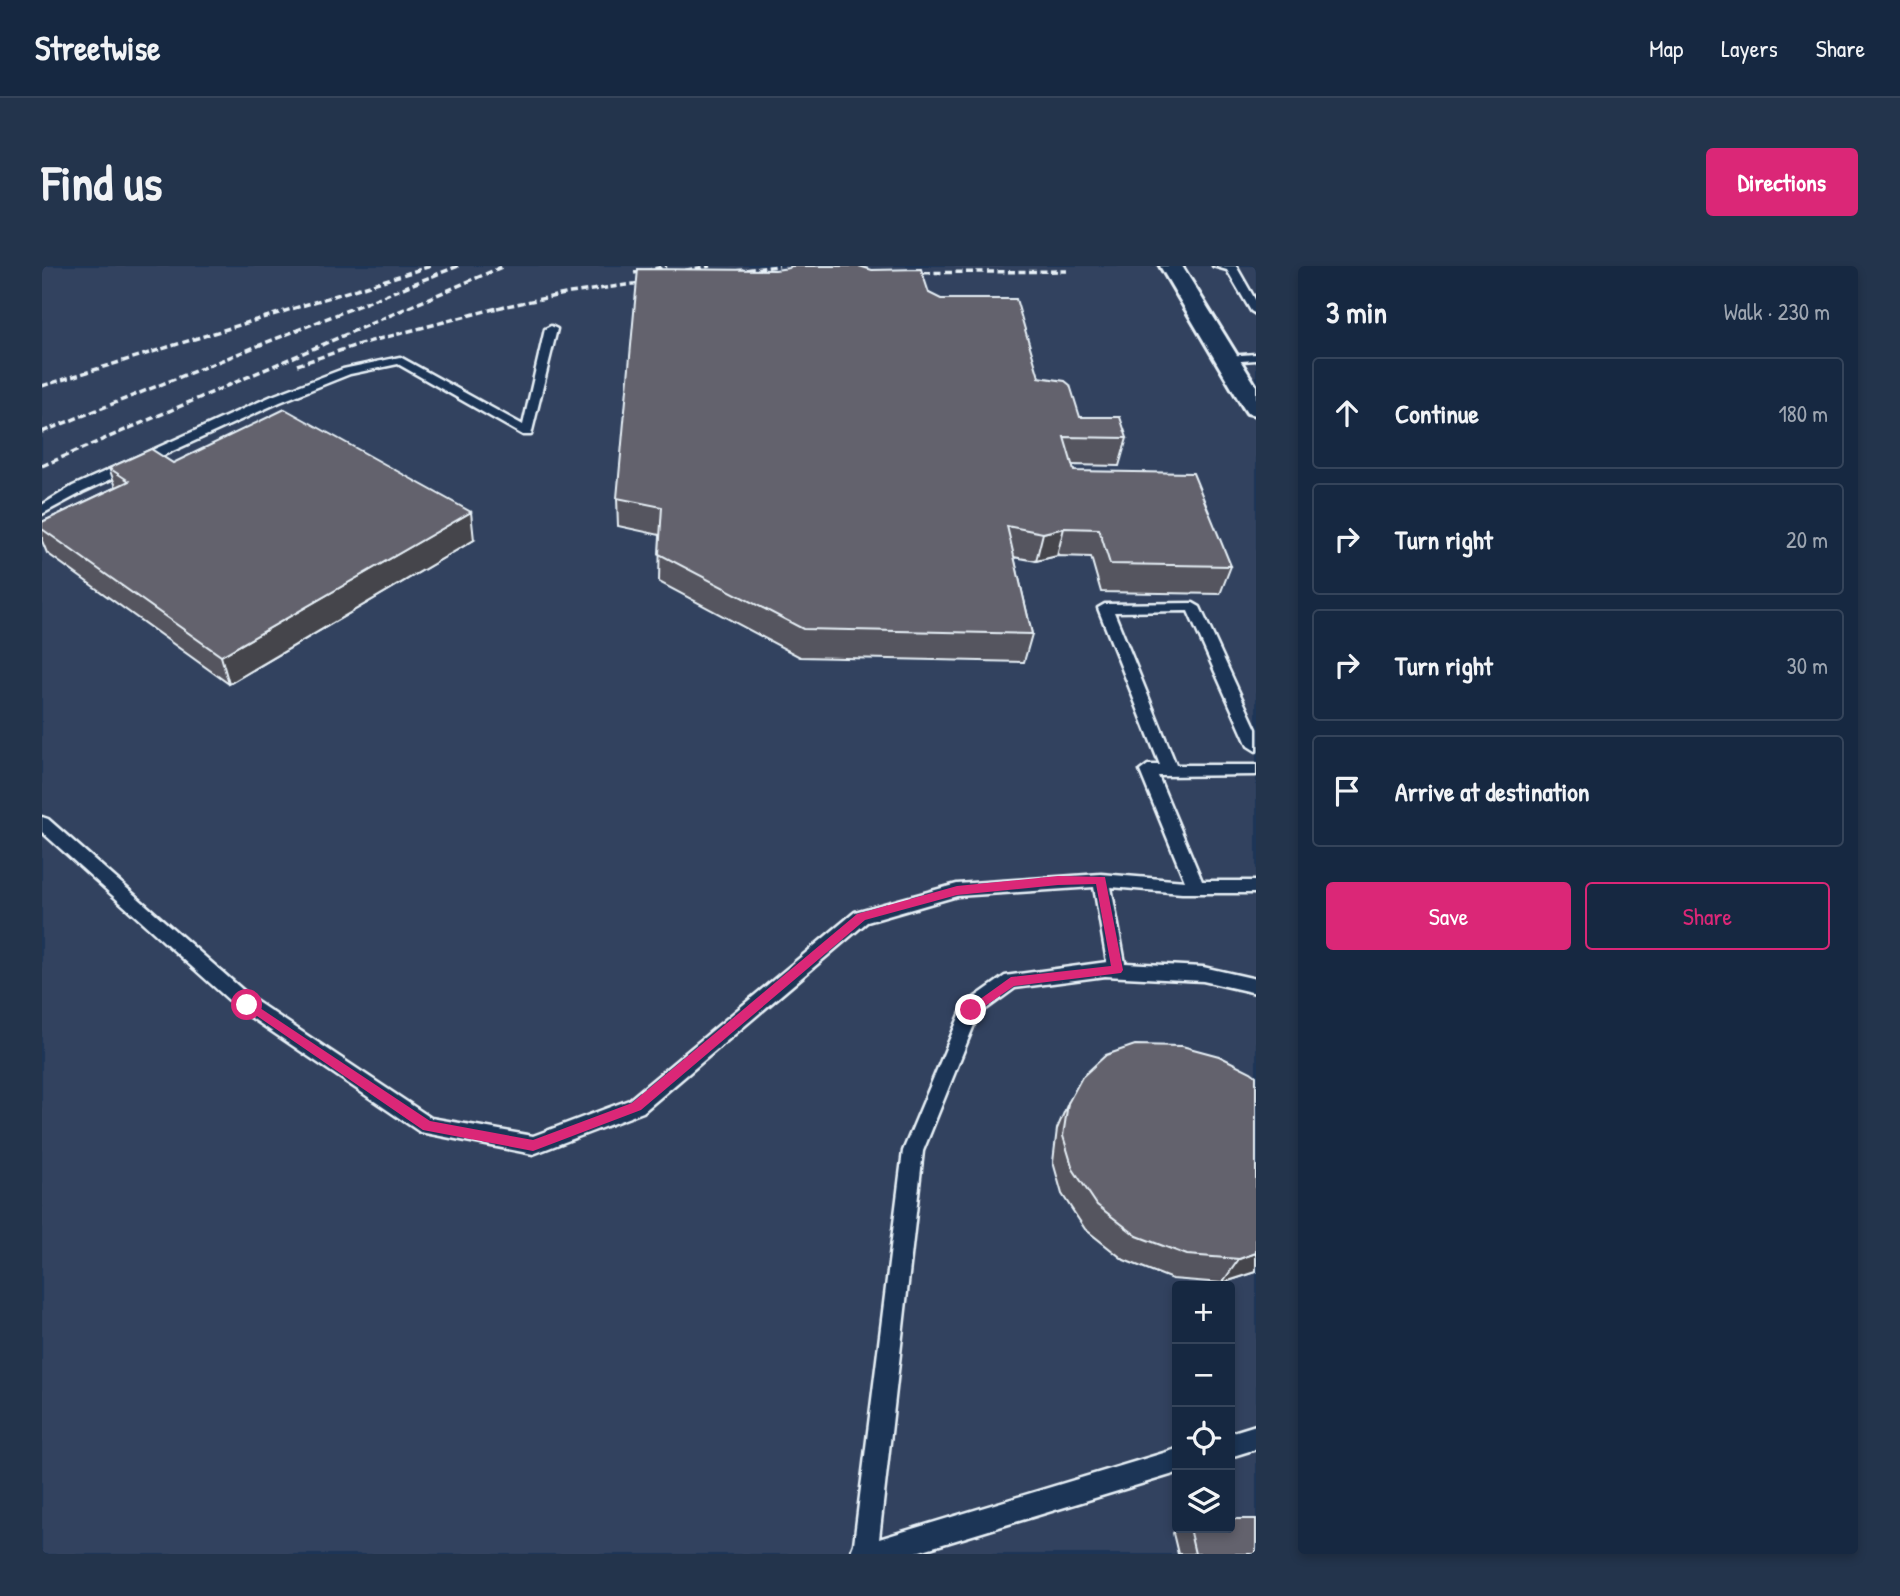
<!DOCTYPE html>
<html lang="en">
<head>
<meta charset="utf-8">
<style>
	:root { --surface:#162841; --page:#23344c; --text:#f1f3f6; --muted:#9ea6b1; --line:#35445a; --accent:#db2777 }
	body { margin:0; font-family:"Patrick Hand",sans-serif; background:var(--page); color:var(--text) }
	.controls { position:absolute; right:21px; bottom:21px; display:grid; overflow:hidden; border-radius:7px; box-shadow:0 4px 10px #0003 }
	.controls button { width:63px; height:63px; display:grid; place-items:center; padding:0; border:0; border-bottom:2px solid var(--line); background:var(--surface); color:var(--text); font:35px sans-serif }
	.stop { position:absolute; width:21px; height:21px; margin:-16px; border:5px solid #db2777; border-radius:50%; background:#fff }
	.stop.end { background:#db2777; border-color:#fff; box-shadow:0 2px 7px #0008 }
	.list { margin:0; padding:0; list-style:none }
	h2 { display:flex; justify-content:space-between; align-items:center; height:91px; margin:0; padding:0 28px; font-size:30px }
	h2 small { font-size:23px; font-weight:400; color:var(--muted) }
	.list li { display:grid; grid-template-columns:46px 1fr auto; gap:21px; align-items:center; box-sizing:border-box; height:112px; margin:0 14px 14px; padding:0 14px; border:2px solid var(--line); border-radius:7px }
	.list b { display:block; font-size:26px; white-space:nowrap }
	.list em { font-size:23px; font-style:normal; color:var(--muted) }
	.actions { display:flex; gap:14px; padding:21px 28px }
	.actions a { flex:1; padding:16px 0; border:2px solid var(--accent); border-radius:7px; text-align:center; font-size:24px; color:var(--accent) }
	.actions .main { background:var(--accent); color:#fff }
	.icon { flex:none; width:38px; height:38px; fill:none; stroke:currentColor; stroke-width:2; stroke-linecap:round; stroke-linejoin:round }
	.map { position:relative; flex:none; width:1214px; height:1288px; overflow:hidden; border-radius:7px }
	header { display:flex; align-items:center; gap:42px; box-sizing:border-box; height:98px; padding:0 35px; background:var(--surface); border-bottom:2px solid var(--line) }
	header strong { font-size:33px }
	nav { display:flex; gap:38px; margin-inline-start:auto; font-size:24px }
	.intro { display:flex; align-items:center; justify-content:space-between; box-sizing:border-box; height:168px; padding:0 42px }
	h1 { margin:0; font-size:49px }
	.button { padding:18px 32px; border-radius:7px; background:var(--accent); color:#fff; font-size:24px; font-weight:700 }
	main { display:flex; gap:42px; padding:0 42px }
	aside { flex:1; background:var(--surface); border-radius:7px; box-shadow:0 4px 10px #0003 }
	.map>svg:first-child { display:block }
</style>
</head>
<body>
<header>
<strong>Streetwise</strong>
<nav><a>Map</a><a>Layers</a><a>Share</a></nav>
</header>
<div class="intro"><h1>Find us</h1><a class="button">Directions</a></div>
<main>
<div class="map">
<svg width="1214" height="1288" viewBox="0 0 1214 1288">
	<rect width="100%" height="100%" fill="#1d3557"/>
	<filter id="ink" filterUnits="userSpaceOnUse"><feTurbulence type="fractalNoise" baseFrequency=".0143" numOctaves="2"/><feDisplacementMap in="SourceGraphic" scale="14" xChannelSelector="R" yChannelSelector="G"/><feConvolveMatrix kernelMatrix="1 2 1 2 8 2 1 2 1" color-interpolation-filters="sRGB"/></filter>
	<g filter="url(#ink)">
		<path fill="#32425e" fill-rule="evenodd" d="M0,0H1214V1288H0ZM1135,1020H1188V1262H1135Z"/>
		<g fill="none" stroke-linecap="round" stroke-linejoin="round">
			<g stroke="#e8f1f8" stroke-width="5">
				<path id="service" d="M1171,0H1194L1214,35V48L1209,45L1185,4Z
					M509,60L515,63L489,169H481L356,98L308,108L238,136L41,226L0,248V239L31,220L230,130L301,103L358,91L481,159L503,63Z
					M1214,88V94L1185,96L1179,93L1185,90Z
					M1151,337L1158,341L1214,463V485L1206,480L1146,345L1072,346L1134,499H1214V509L1116,510L1160,615H1214V627H1140L1069,621L1083,697L1161,701L1214,713V727L1161,715L1063,710L973,722L936,749L881,885L837,1273L1135,1183V1207L868,1288H808L812,1278L861,885L920,744L922,739L963,710L1065,696L1052,621L915,630L825,656L601,846L491,888L378,866L198,744L0,566V551L6,553L212,734L389,852L491,870L587,834L813,646L915,618L1059,608L1143,615L1098,505L1106,499H1118L1056,342L1063,338Z
					M1214,1159V1183L1188,1191V1167Z"/>
			</g>
			<g stroke="#e8f1f8" stroke-width="6">
				<path id="secondary" d="M1118,0H1140L1214,120V149L1205,147L1201,141Z"/>
			</g>
			<use href="#service" fill="#1d3557" fill-rule="evenodd"/>
			<use href="#secondary" fill="#1d3557" fill-rule="evenodd"/>
			<path stroke="#e8f1f8" stroke-width="3.5" stroke-dasharray="7 3.5" stroke-linecap="butt" d="M633,6L668,0
				M684,6L737,0
				M592,7L625,0
				M861,7L1025,5
				M455,42L528,27L613,15
				M255,99L318,78L463,40
				M0,120L389,0
				M0,166L416,0
				M0,200L462,0"/>
		</g>
		<path fill="#55545e" stroke="#e8f1f8" stroke-width="2" d="M887,27L997,111L1038,151L1085,172L1077,200L1030,199L1032,205L1189,300L1178,328L1059,326L1049,291L1015,290L994,295L972,291L990,368L982,396L758,391L617,316L618,269L576,260L575,232Z
			M131,197L432,274L187,418L5,287L0,275V256L74,221L67,202Z
			M1026,837L1214,1006L1180,1017L1130,1013L1082,994L1043,963L1020,928L1011,896L1015,863Z
			M1136,1262H1188L1214,1288H1136L1131,1267Z"/>
		<path fill="#45454c" stroke="#e8f1f8" stroke-width="2" d="M429,246L432,274L187,418L179,390Z
			M1022,262L1015,290L994,295L1001,267Z
			M1214,987V1006L1180,1017L1197,993Z"/>
		<path fill="#63626d" stroke="#e8f1f8" stroke-width="2" d="M749,0H817L830,4L879,3L887,27L899,33H974L997,111L1023,115L1028,119L1038,151H1078L1085,172L1022,171L1032,205L1151,207L1189,300L1068,298L1057,263L1022,262L1001,267L965,260L990,368L761,363L617,288L620,241L575,232L596,3L733,4L747,2Z
			M243,143L429,246L179,390L0,263V256L87,215L67,202L109,183L131,197Z
			M1093,779L1140,780L1177,790L1209,806L1214,810V987L1197,993L1145,989L1095,970L1055,939L1031,903L1021,870L1026,837L1040,811L1064,789Z
			M1188,1253H1214V1288H1153L1147,1262H1188Z"/>
	</g>
	<path fill="#db2777" d="M1016,610L1063,611L1081,704L1079,707L972,720L933,747L929,749L923,744L969,711L1069,700L1054,618L1016,619L915,629L823,654L599,844L491,885L381,864L199,739L205,735L209,736L388,855L491,874L590,837L815,648L915,620Z"/>
</svg>
<div class="controls">
<button>+</button>
<button>−</button>
<button><svg class="icon" aria-label="locate" viewBox="0 0 24 24"><circle cx="12" cy="12" r="6"/><path d="M12 2v4M12 18v4M2 12h4M18 12h4"/></svg></button>
<button><svg class="icon" aria-label="layers" viewBox="0 0 24 24"><path d="M12 4l9 5-9 5-9-5zM3 14l9 5 9-5"/></svg></button>
</div>
<div class="stop" style="left:205px;top:739px"></div>
<div class="stop end" style="left:929px;top:744px"></div>
</div>
<aside>
<h2>3 min<small>Walk · 230 m</small></h2>
<ul class="list">
<li><svg class="icon" aria-label="ahead" viewBox="0 0 24 24"><path d="M12 20V5M6 11l6-6 6 6"/></svg><div><b>Continue</b></div><em>180 m</em></li>
<li><svg class="icon" aria-label="right" viewBox="0 0 24 24"><path d="M7 20v-9h11M14 6l5 5-5 5"/></svg><div><b>Turn right</b></div><em>20 m</em></li>
<li><svg class="icon" aria-label="right" viewBox="0 0 24 24"><path d="M7 20v-9h11M14 6l5 5-5 5"/></svg><div><b>Turn right</b></div><em>30 m</em></li>
<li><svg class="icon" aria-label="arrive" viewBox="0 0 24 24"><path d="M6 21V4h12l-3 4 3 4H6"/></svg><div><b>Arrive at destination</b></div></li>
</ul>
<div class="actions"><a class="main">Save</a><a>Share</a></div>
</aside>
</main>
</body>
</html>
